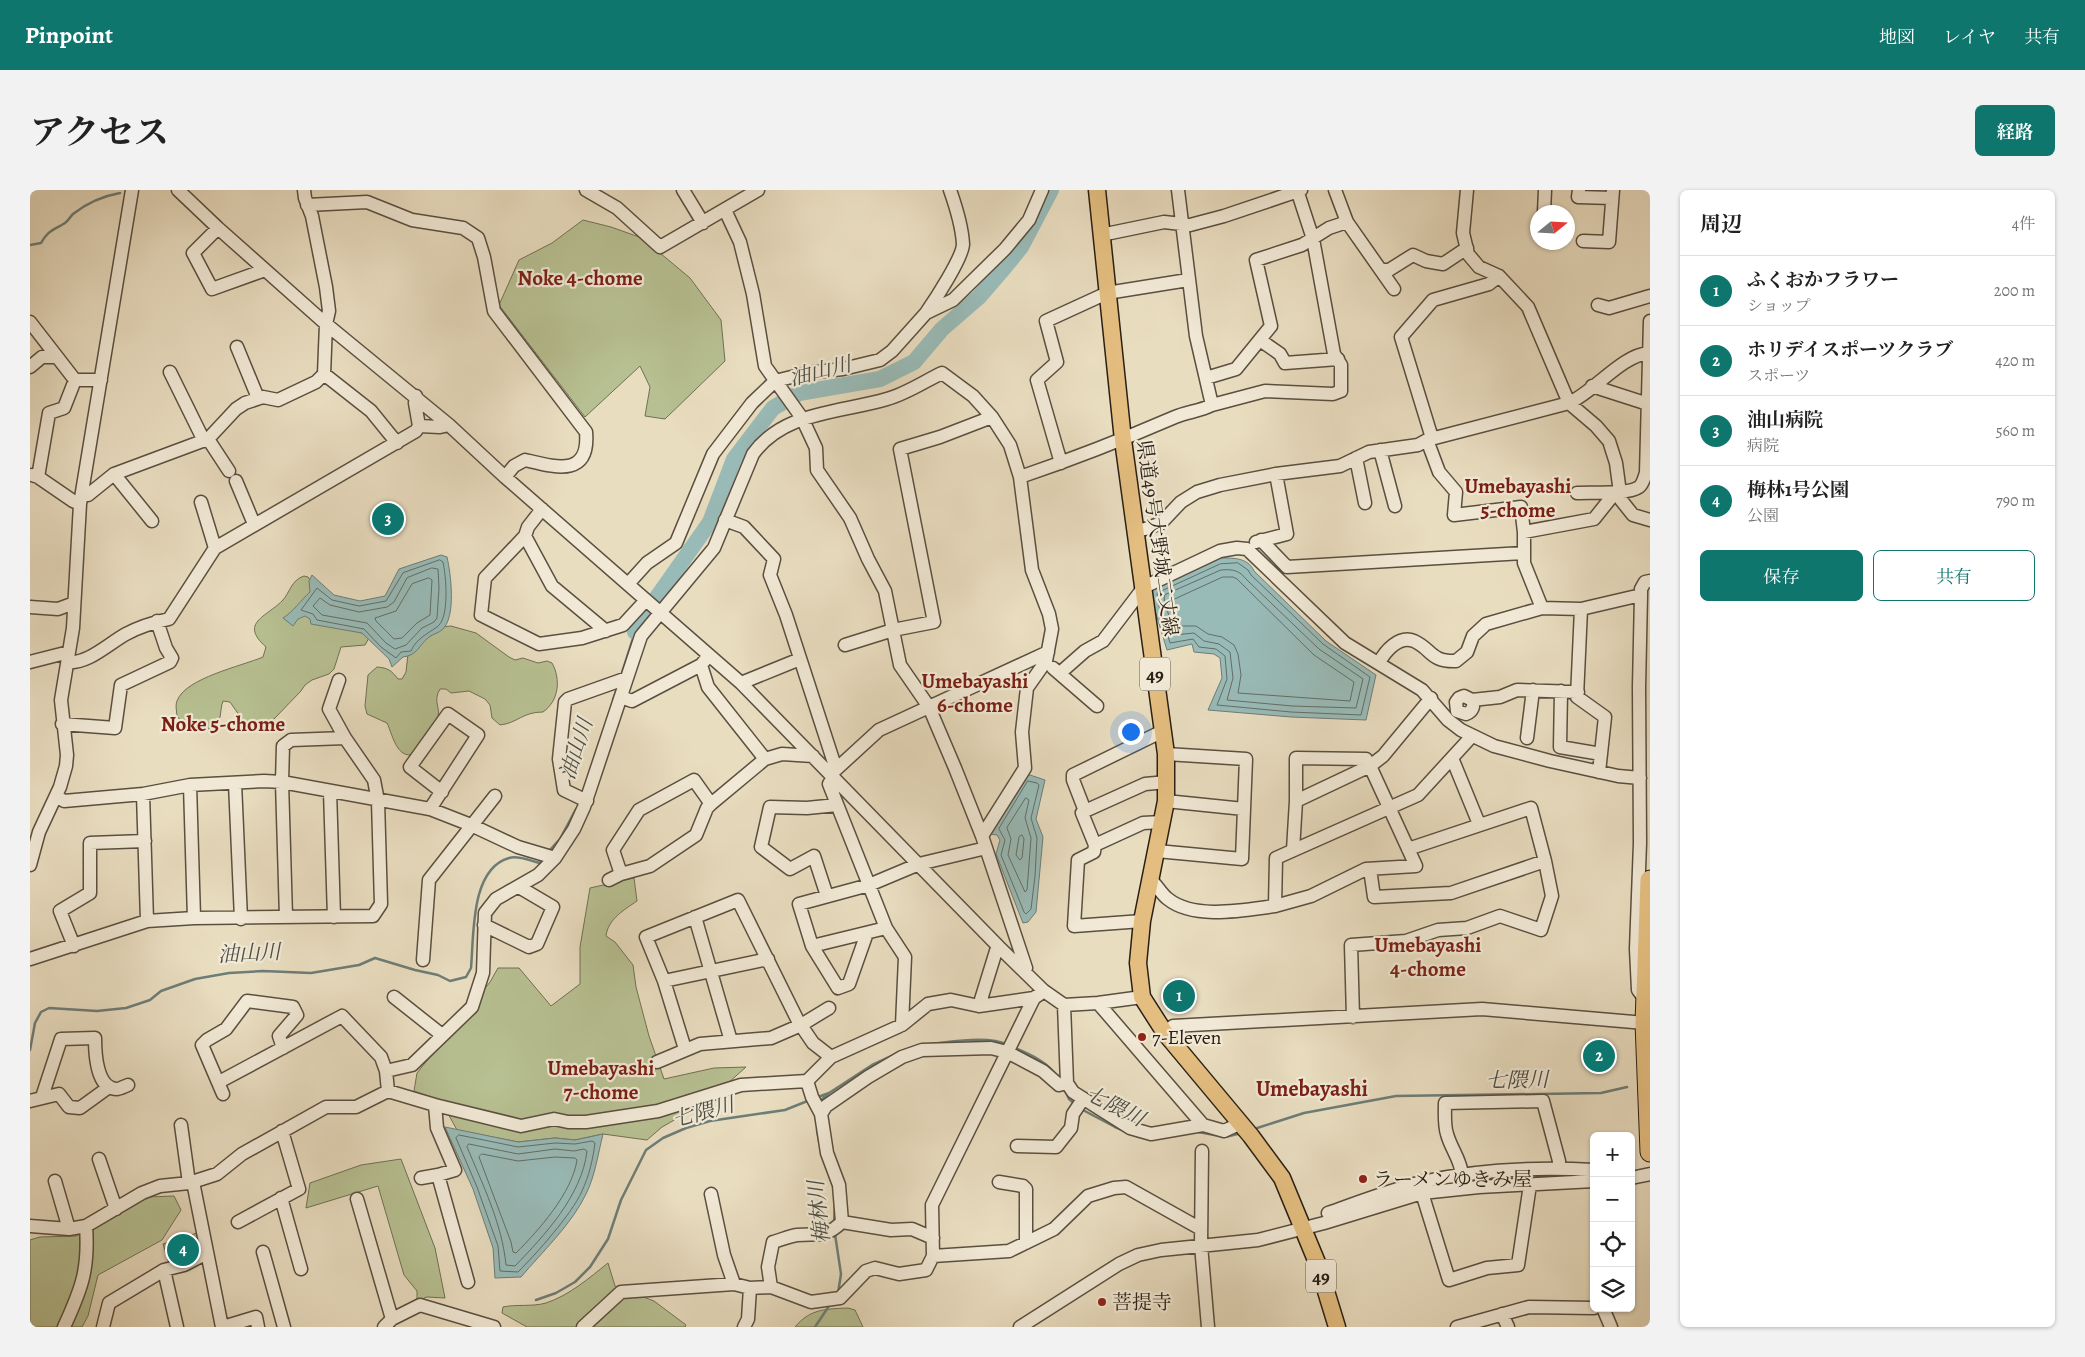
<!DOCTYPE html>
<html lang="ja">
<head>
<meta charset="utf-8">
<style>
	:root { --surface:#fff; --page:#f2f2f2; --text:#222; --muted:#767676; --line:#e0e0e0; --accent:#0f766e }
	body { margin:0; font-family:Alegreya,"Noto Serif JP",serif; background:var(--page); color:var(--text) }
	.controls { position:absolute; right:15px; bottom:15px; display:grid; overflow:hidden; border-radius:8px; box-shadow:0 1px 4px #0004 }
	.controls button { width:45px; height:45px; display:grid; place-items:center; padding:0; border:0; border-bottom:1px solid var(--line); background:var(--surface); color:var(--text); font:25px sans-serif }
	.compass { position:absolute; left:1500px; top:15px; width:45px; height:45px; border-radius:50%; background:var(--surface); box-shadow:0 1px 4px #0004; rotate:72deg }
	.you { position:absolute; left:1100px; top:541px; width:18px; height:18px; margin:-12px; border:4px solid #fff; border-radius:50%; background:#1a73e8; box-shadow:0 0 0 8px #1a73e833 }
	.badge { display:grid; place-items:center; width:32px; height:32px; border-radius:50%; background:var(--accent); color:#fff; font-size:16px; font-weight:700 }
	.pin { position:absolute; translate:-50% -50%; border:2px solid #fff; box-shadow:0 1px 5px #0006 }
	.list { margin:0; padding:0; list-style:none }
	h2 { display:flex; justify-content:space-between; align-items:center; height:65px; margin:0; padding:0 20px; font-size:21px }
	h2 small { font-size:16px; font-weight:400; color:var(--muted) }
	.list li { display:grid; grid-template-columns:32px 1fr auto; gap:15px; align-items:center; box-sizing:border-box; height:70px; padding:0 20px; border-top:1px solid var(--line) }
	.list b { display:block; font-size:19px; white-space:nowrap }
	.list p { margin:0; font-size:16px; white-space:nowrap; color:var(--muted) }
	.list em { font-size:16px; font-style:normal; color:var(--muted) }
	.actions { display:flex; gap:10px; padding:15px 20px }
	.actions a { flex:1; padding:11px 0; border:1px solid var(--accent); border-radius:8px; text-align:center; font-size:18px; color:var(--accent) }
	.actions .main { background:var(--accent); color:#fff }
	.icon { flex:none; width:28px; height:28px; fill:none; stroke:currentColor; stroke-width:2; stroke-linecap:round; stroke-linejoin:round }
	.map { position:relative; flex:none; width:1620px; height:1137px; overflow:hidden; border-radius:8px }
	header { display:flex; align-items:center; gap:30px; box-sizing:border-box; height:70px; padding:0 25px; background:var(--accent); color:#fff }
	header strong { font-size:24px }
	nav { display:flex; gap:28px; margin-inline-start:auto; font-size:18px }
	.intro { display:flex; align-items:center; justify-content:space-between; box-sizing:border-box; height:120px; padding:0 30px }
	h1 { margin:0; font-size:35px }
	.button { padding:12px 22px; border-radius:8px; background:var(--accent); color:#fff; font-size:18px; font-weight:700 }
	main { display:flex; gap:30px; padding:0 30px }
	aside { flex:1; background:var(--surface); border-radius:8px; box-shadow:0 1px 4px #0004 }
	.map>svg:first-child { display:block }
</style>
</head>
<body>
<header>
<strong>Pinpoint</strong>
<nav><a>地図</a><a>レイヤ</a><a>共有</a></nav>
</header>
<div class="intro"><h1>アクセス</h1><a class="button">経路</a></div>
<main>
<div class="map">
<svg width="1620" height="1137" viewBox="0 0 1620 1137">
	<rect width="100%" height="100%" fill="#e9ddc0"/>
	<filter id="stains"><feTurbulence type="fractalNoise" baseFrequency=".004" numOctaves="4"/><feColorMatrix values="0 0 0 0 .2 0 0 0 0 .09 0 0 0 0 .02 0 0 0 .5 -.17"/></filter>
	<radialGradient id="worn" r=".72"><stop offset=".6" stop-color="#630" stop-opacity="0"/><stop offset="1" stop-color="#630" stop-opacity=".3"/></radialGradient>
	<path fill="#b7c092" stroke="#707054" d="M553,30L581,37L612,48L660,88L691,130L695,171L635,229L615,226L620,197L610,176L555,227L469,115L489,70L522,53Z
		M274,386L278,387L285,397L278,423L340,446L335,455L311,457L304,479L299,484L282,490L275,495L271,501L244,529L225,538L216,535L200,512L193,511C191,516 191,522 190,527C181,550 160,536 147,527C147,522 145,516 147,511C155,488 212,476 233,467L236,457C209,433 236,427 252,411C260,403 261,390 274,386Z
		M421,436L446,443L479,467L485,470L493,468L508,473L517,471L522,473C531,489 529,511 513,522C492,522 488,533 470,535L462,528L460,515L455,509L439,501L421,503L416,499H410C402,512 412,518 407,530C403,542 392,553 385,564C367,570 363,546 357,533L337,524L335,516L338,485L347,477C358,478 361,480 368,489H372L376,482L378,464L411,437Z
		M604,688L607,711C594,720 578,729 576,746L585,752L603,775L606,797L619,846L634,889L684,878L716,877L678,911L632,937L617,950L573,944L545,950L525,948L488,952L427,940L411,911L384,901L387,883L460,792L468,778H489L521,816L550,794V757L560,698Z
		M371,969L405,1058L415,1108L397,1107L387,1111V1101L374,1085L348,996L276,1018L280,993L331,975Z
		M144,1006L151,1020L132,1050L68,1085L58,1126L52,1137H0V1050L10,1047L46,1046L118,1007Z
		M167,1043L171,1066L139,1073L133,1054Z
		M578,1073L585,1096L624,1111L656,1135L655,1137H497L472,1123L473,1117C487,1114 502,1117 516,1113C540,1105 559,1088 578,1073Z
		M818,1118L825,1120L833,1137H765C780,1119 795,1119 818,1118Z"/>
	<path fill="#99bbb8" stroke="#6d7d77" d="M411,365L417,367C421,384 426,426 413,439C409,443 403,444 399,447C388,456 388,465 373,467L362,477L359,469L332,443L281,434L280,429L275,426L268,429L263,436L253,428C264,421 270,411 280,402L279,391L282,385L304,405L330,411L355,406L369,379Z
		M1189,368C1202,368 1218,367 1224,381L1296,451L1346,485L1336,530L1261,527L1178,520L1192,488L1190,468L1184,464L1164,462L1162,454L1137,460L1123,414L1122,399Z
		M997,584L1015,590L1006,629L1013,647L1006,722L998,732L993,733L966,664L970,650L967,645L959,644Z
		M415,937L488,952L525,948L545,950L573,944C568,964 565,986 556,1004C542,1034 512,1062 491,1087L465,1088L463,1058L443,999Z"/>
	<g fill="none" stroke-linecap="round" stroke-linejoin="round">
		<path stroke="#626e66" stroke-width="1" d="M410,370L413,372C416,386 420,428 407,437C397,444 386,449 381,461L371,462L366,468L351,457L334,439L287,430L283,424L271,420L287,398L302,410L329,416L356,411L373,383Z
			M1208,373L1218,380L1221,385L1293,454L1340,487L1331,525L1261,522L1187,515L1197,489L1195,466L1186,459L1169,457L1163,449L1140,453L1128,413L1127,403L1190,374Z
			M402,378L408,379L409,398L407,428L404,432L392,438L376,455L365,459L356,453L337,433L292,425L283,416L290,408L300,415L329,422L357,417L364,412L377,388Z
			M1191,380C1203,379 1209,380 1217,390L1289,459L1333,489L1326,518L1262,516L1197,510L1203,488L1200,462L1189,454L1174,451L1164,443L1144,445L1134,408L1135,405Z
			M1193,387H1203L1207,389L1284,465L1324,492L1320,511L1208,503L1211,485L1208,464L1204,455L1192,447L1178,444L1166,436H1149L1142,412L1143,410Z
			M399,388L402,390L400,425L387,433L372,448L364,449L346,431L345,428L366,421L382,394Z
			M998,591L1007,593L1009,595L1001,628L1007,648L1005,686L1001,719L996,724L994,722L971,665L975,650L969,639Z
			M996,608L999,610L995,628L1001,648L997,700L995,702L978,665L981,649L977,638Z
			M992,645L994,649L992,668L990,670L986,665L989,647Z
			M429,945L488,957L525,953L545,954L562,951L565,953C563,969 559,986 552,1001C542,1024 506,1064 488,1082L470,1081L468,1056L447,997L426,948Z
			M439,954L488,964L525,959L544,961L554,959L557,961C552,1005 515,1045 485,1076L476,1075C472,1034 453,995 437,957Z
			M452,964L488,971L525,967L545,968L547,970C542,1003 509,1040 486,1063L483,1062L481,1052L449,967Z"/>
		<path stroke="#6d7d77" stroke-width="2.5" d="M0,55L11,53C18,40 24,40 35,33C38,31 40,27 43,24C57,13 73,6 90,3
			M591,486L605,442
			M583,510L588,496
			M518,662L530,649L546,619
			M899,854C922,852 958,845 978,855
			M985,858C999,864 1020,873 1027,887
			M0,860L5,833L11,822L19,818L67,821L96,818L120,810L131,801L165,789L199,783L233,781L281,783L329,775L345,768L385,780L408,785L420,791L436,787L441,778C444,746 440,679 479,668C488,665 501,671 510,673L513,669
			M1035,900L1039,909L1045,914
			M788,907L799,903L842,875L866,864
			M789,912L798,904
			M1051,919L1085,937L1109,947
			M1224,939L1274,923L1366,906L1571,903L1597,897
			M787,940L789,951
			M1168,942L1190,946
			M1195,947L1212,943
			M804,1033L805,1014
			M805,1044L811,1084L808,1103
			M506,1110L526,1103L545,1092L560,1077L578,1049L591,1010L616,960L633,948L656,938L680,931L755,920L780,910
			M785,1137L801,1113"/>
		<path stroke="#99bbb8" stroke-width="16" d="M605,442L613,427L680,332L704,269L743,218L769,203L850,189L884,172L912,139L949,107L974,78L991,57L1021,0"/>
		<g stroke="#5a4f40" stroke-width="15">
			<path id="minor" d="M148,0L188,38L296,134L419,235L475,287L711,493L969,757L1014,801L1034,815L1068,813L1112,807
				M556,0L587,18L630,57L728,0
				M653,0L673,33
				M1148,0L1166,146L1182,215
				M1305,0L1317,32L1364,99
				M1437,0L1433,43L1438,64L1449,77L1469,86L1498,117L1539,213L1566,236L1579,251L1586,273L1591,310L1603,325L1620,330
				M1549,0L1548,7L1582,8
				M277,15L337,12L382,30L433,38L448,48L454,67L464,121L556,242C560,288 525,277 495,270L484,276L475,287
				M695,20L710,52L723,104L735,176L772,228L786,258L787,280L820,328L838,369L855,401L870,475L899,517L925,578L952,646L996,778L994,781
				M1514,22L1515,0
				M188,38L163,63L182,99L235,80
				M1071,45L1134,32L1160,35L1194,26L1271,0
				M1553,51L1579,52L1583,0
				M1351,80H1359L1383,65L1396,71L1413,74L1437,58
				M1568,115L1579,118L1620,106
				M896,123C905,110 933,67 933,54C932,36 926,17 920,0
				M0,132L45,190H71
				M1230,150L1250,164L1255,173L1308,169
				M207,157L228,208
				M0,177L12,167H27
				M140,182L174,251
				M294,184L341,221L367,253
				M1176,188L1206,179L1241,136L1226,70L1272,55L1299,38L1317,32
				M1562,196L1618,214
				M389,236L410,237L419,235
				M1402,248L1371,147L1403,110L1459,94L1469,86
				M178,249L199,281
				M1350,260L1365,316
				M1326,268L1335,313
				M1031,273L1007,190L1027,172L1016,131L1077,103L1158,90
				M84,284L122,331
				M2,285L8,287L43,311L50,314
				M8,287L19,223L34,218L45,190
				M990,287C1043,269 1094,249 1145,227C1157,222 1170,221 1182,215L1235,201L1303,204L1311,201V175L1304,164L1283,49L1267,0
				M206,291L224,334
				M1547,303C1561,302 1598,305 1609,297C1613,294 1614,288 1616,283L1620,131
				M52,304L58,305L84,284L178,249L206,219L215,213L233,207L248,210L286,192L294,184L296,134L299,121L296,97L282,26L275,8L274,0
				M171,312L185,358
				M695,330L714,337L744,369L740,385L756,425L806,579
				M1106,340L1115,339L1131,333L1151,312L1167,302L1190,295L1246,284L1310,276L1339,262L1388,255L1397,250
				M1494,342L1564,329L1580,309L1589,301
				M495,346L498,337L512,319
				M1231,350L1257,377L1493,363
				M1226,352L1257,344L1246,284
				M598,394L617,373L646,353L683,264L722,213L745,191L778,183L813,179L850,170L862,161L896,123L923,110L975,59L999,30L1012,0
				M1611,405L1609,497L1610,653L1606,759L1608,800L1611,804L1615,803
				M0,417L28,419L44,413
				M1512,418L1494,373V342L1491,317L1424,325L1426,302L1409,282L1397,250L1539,213C1565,201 1592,165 1619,163
				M1551,419L1547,507L1575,527L1569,582
				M576,441L522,396L495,346L455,388L451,425L509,454L552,448L593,435L616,410
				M815,455L863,440L904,432L870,259L910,247L962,227
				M0,472L39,462
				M38,472C58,474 78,454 96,444C109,437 125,432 139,429L185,358L386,241L389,236L385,213L386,206
				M1349,473C1355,461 1369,445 1384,451C1402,459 1400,472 1426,471L1437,462L1443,446L1456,434L1512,418L1551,419L1611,405V399L1615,392L1620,391
				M671,475L678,497L735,569
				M1023,478L1067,516
				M1030,483L1055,461L1073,451L1114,397L1190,361L1207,358L1217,359L1315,453L1392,500L1418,530L1431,540L1464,556L1520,571L1588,586L1610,588
				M711,493L770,469
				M1531,501L1530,557L1571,564
				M591,507L602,511L671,475L676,469
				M1442,510C1445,516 1442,522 1436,524L1427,521L1426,512L1429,508L1434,506L1442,510L1470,507L1487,500L1548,502
				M32,534L85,538L91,495L140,472L142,468L136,458L127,431
				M1497,548L1503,500
				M1422,568L1449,634
				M801,584L849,540L1018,462
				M803,587L799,594L856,738L875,767L872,835
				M205,593L211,729
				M160,595L164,728
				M300,601L304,727
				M113,604L117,731
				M26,606L34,611L113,604L160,595L234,591L252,592L400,619L441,635L488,657L525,668
				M557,611L534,600L529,569L535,512L538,509L597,488
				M1136,611L1214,619
				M1266,611V568L1336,569L1340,576L1353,566L1401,508
				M681,614L664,590L609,620L583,660L591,684L620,676L666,645L677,618L681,614L735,569L752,564L783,566
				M400,619L448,545L418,524L380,577L412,602
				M1055,621L1115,594L1137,592
				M1065,655L1113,633L1132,632
				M1127,661L1212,669L1216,569L1136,564
				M0,675L9,642L30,597L36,576L37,565L31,510L43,438L50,314L102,0
				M1340,679L1344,707L1421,703L1515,671
				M1120,689C1127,695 1131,704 1138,709C1164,730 1214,720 1245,716L1246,668L1388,605L1442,546
				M579,690L591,684
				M797,706L784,666L760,679L731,657L740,617L777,618L807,615
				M1245,716L1281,706L1336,679L1386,676L1340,576L1266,611L1263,660
				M256,727L252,592L253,556L261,550L315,548
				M665,727L701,851
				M1112,731L1044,736L1048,670L1064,662L1065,655L1052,623L1055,621L1043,590V585L1133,541
				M454,735L499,757L507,754L523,717L489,697
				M837,743L819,794L808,798L782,756L856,738
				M44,756L30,721L60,703V653L115,651
				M782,756L769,714L839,695L889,674L956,658
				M0,769L117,731L164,728L343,726L351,714L348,611L344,590L315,548L299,519L309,490
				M393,770L399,690L465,606
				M634,791L738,769
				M364,807L412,845
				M1068,813L1173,935
				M1034,815L1037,893L1043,902L1100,938L1121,944L1173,935L1194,941L1211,933
				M949,816L966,761L969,757
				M1323,827L1321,755L1376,751L1408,740L1437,738L1470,726L1511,740L1522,706L1515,671L1501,618L1378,659
				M1135,843L1143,836L1452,819L1615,833
				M655,859L634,791L616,747L708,710L768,831L783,853L801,867
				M627,872L670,854L741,848L771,835L799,818
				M356,881L382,875L442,817L453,783L455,723L466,709L508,685L525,668L544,639L554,617L611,446L684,358L723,264C754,221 810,223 857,209C876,204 895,191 912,183L943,206L962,227L980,255L990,287L1002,380L1019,424L1022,439L1016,471L997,498L992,542L995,578L952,646
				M777,891L782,907L791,924
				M358,901L405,915L407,938L425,980L408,985L438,1092
				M193,904L172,855L177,850L196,839L217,811L263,817L267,825L249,846L253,858
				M12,907L31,849L65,848C65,861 66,899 87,899C90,899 95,896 98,895
				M0,911L29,904L39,917L50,918L79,897
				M405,915L491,936L524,929L538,932H556L628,921L711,895L777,891L801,867L872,835L898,814L921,810L949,816L1004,808
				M151,935L159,993
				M987,956L1026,957L1041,938L1043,924L1053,909
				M1172,961L1171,1055L1178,1137
				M69,969L86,1019
				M1432,985C1431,970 1421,959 1417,944C1414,935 1415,923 1415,913L1513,911L1529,971V979
				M391,988L408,985
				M1601,988L1620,984
				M25,991L39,1039
				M163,992L192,1137
				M969,992L993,996L996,999V1053
				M1392,1003L1419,1090L1457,1078L1488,1075L1500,995
				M681,1004L694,1065L704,1094
				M251,1008L271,1079
				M327,1009L362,1129
				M1298,1023C1329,1012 1360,1000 1392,992C1449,979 1506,977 1564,980
				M208,1032L269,999L252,941
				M0,1036L39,1039L56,1036L112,1003L130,996L159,993L187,984L212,964L296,917H326L358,901L356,881L351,867L312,826L189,892
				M903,1048L882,1039L861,1040L812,1032L809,995L797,963L791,924L796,916L838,887L872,867L892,860L961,858L977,862L1013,881L1029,895L1037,893
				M233,1062L254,1137
				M903,1066L979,1061L1024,1039L1058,1006L1084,998L1096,997L1171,1039
				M134,1080L147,1137
				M741,1097L738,1077L743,1052C751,1050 759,1046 767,1045C789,1043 794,1049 812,1032
				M1573,1118L1581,1137
				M1472,1124L1478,1137
				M34,1137C52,1098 59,1079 56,1036
				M73,1137L79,1113L134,1080L154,1075L177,1063
				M193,1137L226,1127L228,1137
				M354,1137L362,1129L390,1115L464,1137
				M553,1137L591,1102L704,1094L720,1098L741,1097L781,1112L810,1108L836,1081L845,1078L869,1084L896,1080L903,1066L902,1015L1004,808L1014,801
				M714,1137L718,1129L720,1098
				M990,1137L1089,1074L1108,1065L1131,1060L1228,1050L1294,1033L1392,1003L1449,997L1564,991
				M1427,1137L1499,1117L1564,1118"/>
		</g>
		<g stroke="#2a2015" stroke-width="19">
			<path id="major" d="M1067,0L1093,250L1136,564V611L1112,731L1108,773L1112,807L1135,843L1221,946L1252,988L1288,1075L1307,1137"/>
		</g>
		<g stroke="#2a2015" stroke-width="21">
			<path id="highway" d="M1620,690L1615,833L1620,962"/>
		</g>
		<use href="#minor" stroke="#f1e9d6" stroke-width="12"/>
		<use href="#major" stroke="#e4be80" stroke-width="16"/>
		<use href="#highway" stroke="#e4be80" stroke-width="19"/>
	</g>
	<g fill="#8f2418" stroke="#f1e9d6" stroke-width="2">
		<circle cx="1112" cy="847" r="5"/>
		<circle cx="1333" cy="989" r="5"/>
		<circle cx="1072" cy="1112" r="5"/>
	</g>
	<g text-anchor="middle" stroke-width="4.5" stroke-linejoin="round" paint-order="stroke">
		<g fill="#f1e9d6" stroke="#665c4f" stroke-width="1">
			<rect x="1110" y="467.5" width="30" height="33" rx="4"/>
			<rect x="1276" y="1069.5" width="30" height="33" rx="4"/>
		</g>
		<g font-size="19" font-weight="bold" fill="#2a2015">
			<text x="1125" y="491">49</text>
			<text x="1291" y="1093">49</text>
		</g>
		<g font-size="20" fill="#2a2015" stroke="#f1e9d6">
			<text transform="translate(1128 348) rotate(82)" y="7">県道49号大野城二丈線</text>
		</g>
		<g font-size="20" fill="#2a2015" stroke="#f1e9d6" text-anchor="start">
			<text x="1122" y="854">7-Eleven</text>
			<text x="1343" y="996">ラーメンゆきみ屋</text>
			<text x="1082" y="1119">菩提寺</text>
		</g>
		<g font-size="21" font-weight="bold" fill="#7a1f14" stroke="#f1e9d6">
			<text x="550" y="95">Noke 4-chome</text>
			<text x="1488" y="303">Umebayashi<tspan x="1488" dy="24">5-chome</tspan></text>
			<text x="945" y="498">Umebayashi<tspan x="945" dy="24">6-chome</tspan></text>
			<text x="193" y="541">Noke 5-chome</text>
			<text x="1398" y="762">Umebayashi<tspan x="1398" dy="24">4-chome</tspan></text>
			<text x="571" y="885">Umebayashi<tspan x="571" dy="24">7-chome</tspan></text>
		</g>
		<g font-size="21" font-style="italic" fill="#4b4e46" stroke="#f1e9d6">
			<text transform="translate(790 181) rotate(-14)" y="7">油山川</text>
			<text transform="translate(546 559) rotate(-72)" y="7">油山川</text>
			<text transform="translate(219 763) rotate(-3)" y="7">油山川</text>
			<text transform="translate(1487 890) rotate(-1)" y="7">七隈川</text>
			<text transform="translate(1085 916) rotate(27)" y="7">七隈川</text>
			<text transform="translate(673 922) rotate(-15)" y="7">七隈川</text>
			<text transform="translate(789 1022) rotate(-96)" y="7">梅林川</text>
		</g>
		<g font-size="22" font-weight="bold" fill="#7a1f14" stroke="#f1e9d6">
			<text x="1282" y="906">Umebayashi</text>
		</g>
	</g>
	<rect width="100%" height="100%" filter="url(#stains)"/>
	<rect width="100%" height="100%" fill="url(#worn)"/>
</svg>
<div class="controls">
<button>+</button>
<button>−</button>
<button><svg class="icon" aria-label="locate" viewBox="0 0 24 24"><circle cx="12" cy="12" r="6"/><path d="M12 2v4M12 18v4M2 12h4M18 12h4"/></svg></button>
<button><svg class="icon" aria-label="layers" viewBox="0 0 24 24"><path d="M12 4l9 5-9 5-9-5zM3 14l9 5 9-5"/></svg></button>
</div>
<svg class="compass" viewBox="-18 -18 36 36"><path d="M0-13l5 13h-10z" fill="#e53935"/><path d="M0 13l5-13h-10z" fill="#767676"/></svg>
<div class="you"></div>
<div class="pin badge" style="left:1149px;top:806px">1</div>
<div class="pin badge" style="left:1569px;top:866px">2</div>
<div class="pin badge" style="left:358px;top:329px">3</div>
<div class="pin badge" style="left:153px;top:1060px">4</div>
</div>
<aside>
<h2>周辺<small>4件</small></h2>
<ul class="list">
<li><span class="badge">1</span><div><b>ふくおかフラワー</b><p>ショップ</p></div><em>200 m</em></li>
<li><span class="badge">2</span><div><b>ホリデイスポーツクラブ</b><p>スポーツ</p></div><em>420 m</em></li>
<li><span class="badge">3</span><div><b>油山病院</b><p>病院</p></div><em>560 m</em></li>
<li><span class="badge">4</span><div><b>梅林1号公園</b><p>公園</p></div><em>790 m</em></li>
</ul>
<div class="actions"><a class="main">保存</a><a>共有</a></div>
</aside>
</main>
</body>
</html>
